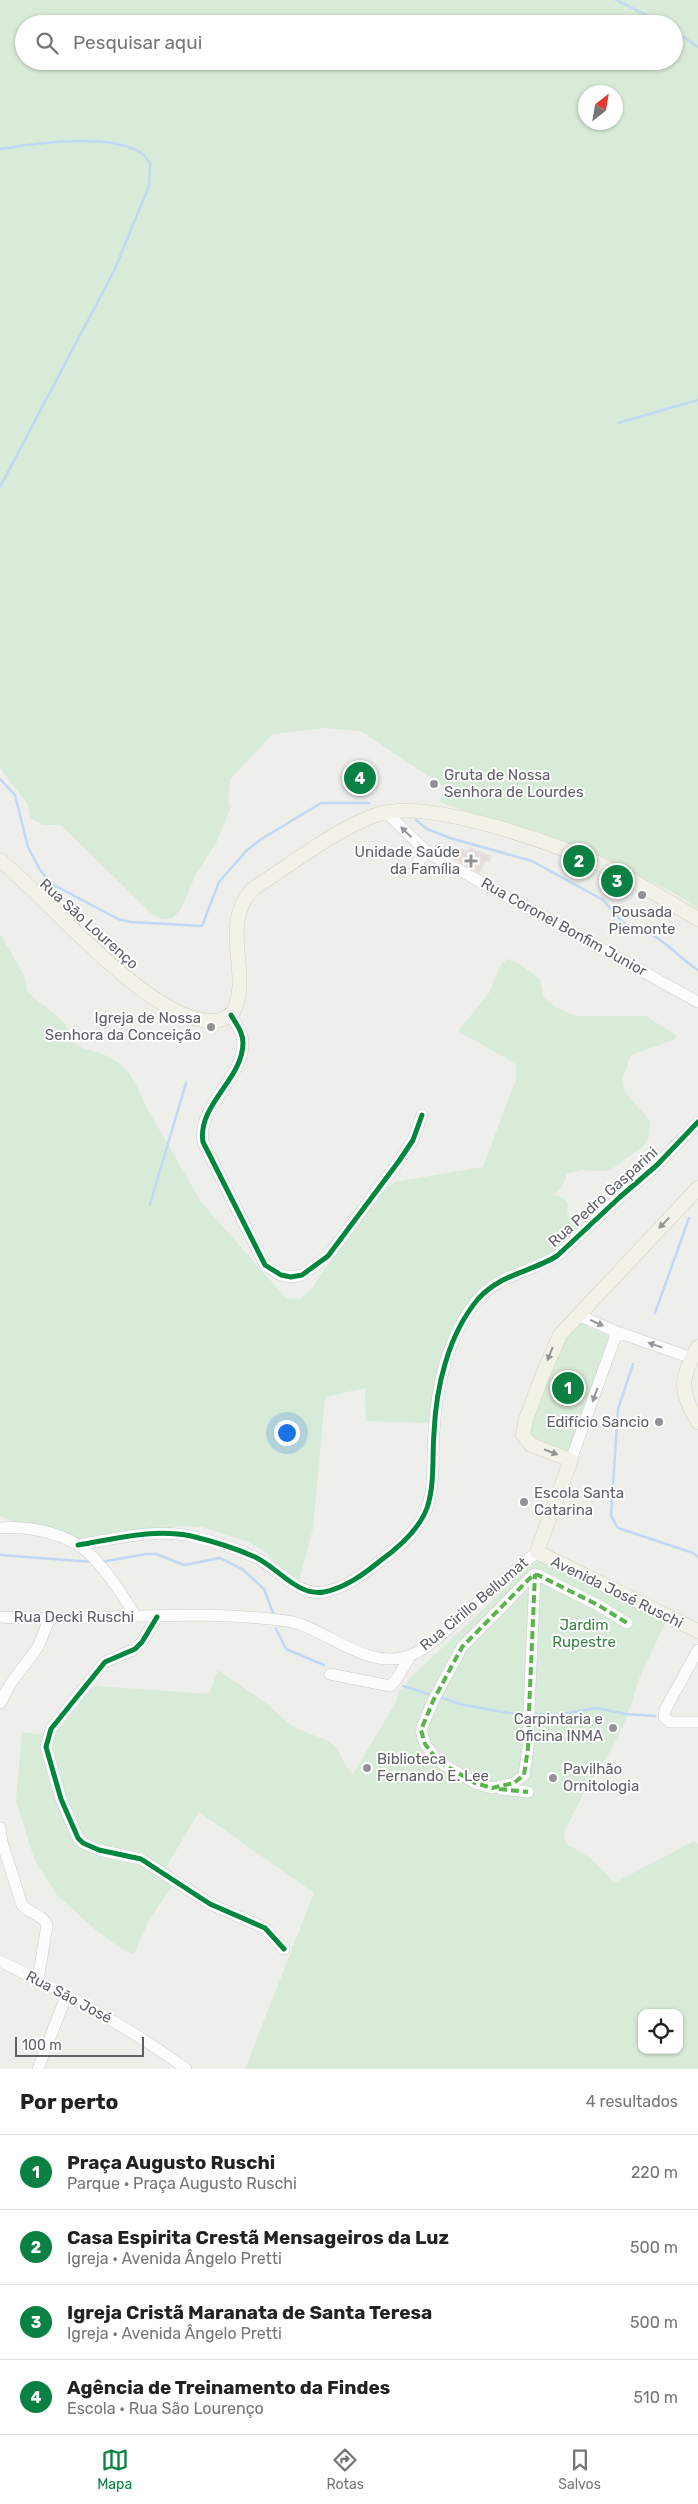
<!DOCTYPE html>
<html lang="pt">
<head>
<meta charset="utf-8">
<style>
	:root { --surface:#fff; --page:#f2f2f2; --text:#222; --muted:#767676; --line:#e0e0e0; --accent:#0b8043 }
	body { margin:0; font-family:Rubik,sans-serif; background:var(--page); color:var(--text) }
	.controls { position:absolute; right:15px; bottom:15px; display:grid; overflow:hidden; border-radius:10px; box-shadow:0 1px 4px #0004 }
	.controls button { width:45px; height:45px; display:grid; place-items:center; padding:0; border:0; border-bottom:1px solid var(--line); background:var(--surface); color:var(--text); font:25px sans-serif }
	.compass { position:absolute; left:578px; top:85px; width:45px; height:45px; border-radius:50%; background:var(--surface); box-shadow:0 1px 4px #0004; rotate:31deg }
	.scale { position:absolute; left:15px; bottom:12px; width:129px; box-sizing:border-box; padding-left:5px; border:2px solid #5f6167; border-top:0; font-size:14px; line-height:18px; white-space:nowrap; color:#5f6167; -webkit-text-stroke:4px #fff; paint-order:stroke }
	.you { position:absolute; left:286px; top:1432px; width:18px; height:18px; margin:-12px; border:4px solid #fff; border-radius:50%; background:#1a73e8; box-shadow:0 0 0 8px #1a73e833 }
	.badge { display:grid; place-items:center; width:32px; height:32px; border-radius:50%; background:var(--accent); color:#fff; font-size:16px; font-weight:700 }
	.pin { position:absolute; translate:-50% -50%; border:2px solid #fff; box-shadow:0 1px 5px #0006 }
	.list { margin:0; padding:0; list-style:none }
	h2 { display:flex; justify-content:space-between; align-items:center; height:65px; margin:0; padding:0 20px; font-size:21px }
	h2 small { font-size:16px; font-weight:400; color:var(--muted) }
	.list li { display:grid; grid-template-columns:32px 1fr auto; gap:15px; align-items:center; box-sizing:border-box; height:75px; padding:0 20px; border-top:1px solid var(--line) }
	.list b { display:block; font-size:19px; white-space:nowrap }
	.list p { margin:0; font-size:16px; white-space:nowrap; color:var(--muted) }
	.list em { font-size:16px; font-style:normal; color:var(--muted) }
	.icon { flex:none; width:28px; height:28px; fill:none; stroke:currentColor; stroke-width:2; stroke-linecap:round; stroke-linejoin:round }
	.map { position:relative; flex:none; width:698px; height:2069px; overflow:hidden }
	.search { position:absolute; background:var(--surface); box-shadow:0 1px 4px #0004; left:15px; right:15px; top:15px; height:55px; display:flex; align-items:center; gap:12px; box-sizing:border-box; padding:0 18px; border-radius:28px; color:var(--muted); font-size:19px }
	.sheet { height:365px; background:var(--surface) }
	nav { display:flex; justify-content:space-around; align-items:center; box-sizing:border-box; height:70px; border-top:1px solid var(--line); background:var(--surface); font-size:14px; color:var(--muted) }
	nav a { display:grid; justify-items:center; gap:2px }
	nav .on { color:var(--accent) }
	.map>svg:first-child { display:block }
</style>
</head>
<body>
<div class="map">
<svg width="698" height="2069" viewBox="0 0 698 2069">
	<rect width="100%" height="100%" fill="#eeeeea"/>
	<path fill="#e6dedb" d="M470,847L492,856L489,862L486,860L479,873L454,859L461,848L468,851Z"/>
	<path fill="#d8ead8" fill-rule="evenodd" d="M0,0H698V909C669,887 637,875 604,861C550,839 495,820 439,802L446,788L361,731L323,728L273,734L230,779L229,805L231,806L217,841L195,876L182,907L173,918L162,919L153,915L61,825H43L30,818L28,805L0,768ZM24,24H674V61H24ZM586,92H616V122H586Z
		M0,934L24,975L27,992C45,1009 68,1017 75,1044C84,1050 87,1049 96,1052C122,1059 135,1077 143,1101L201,1202L286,1298L300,1299L310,1291L374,1198L395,1182L483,1167L516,1079V1065L508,1059L458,1031L489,993L501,964L508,959L520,964L540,980L544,998L555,1007L576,1016H646L677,1036L673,1040L631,1055C629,1062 625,1070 623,1078C619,1095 642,1108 650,1121L649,1137L643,1146L615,1167L604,1171L581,1170L567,1174L562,1187L554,1194L565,1199L568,1204L567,1213L580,1231L561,1250L508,1272L465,1314L431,1423L366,1421L365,1388L325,1397L313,1528L298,1585L265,1552L249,1542L202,1527L180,1526L76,1544L0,1516Z
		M578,1322L610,1337L569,1450L566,1451L531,1439L528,1435L560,1341Z
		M539,1557L666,1621L639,1679L627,1717L613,1747L586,1788L567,1826L564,1833L566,1844C587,1854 600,1865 614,1883L694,1841L698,1844V2069H245L314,1893L199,1812L166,1867L174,1877L173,1885L150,1918L134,1954L123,1950L98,1932L57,1895L35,1861L16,1801L22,1732L54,1736L53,1723L83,1685L209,1694L218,1670L267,1704L293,1727L328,1741L336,1747L348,1769L353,1774L395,1704L400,1689L403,1690L410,1678ZM642,2013H679V2050H642Z"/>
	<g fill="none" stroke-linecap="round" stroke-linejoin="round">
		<path stroke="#c0d8f5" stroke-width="2.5" d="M616,0L664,24
			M674,30L698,47
			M0,149C36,143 108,133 140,152C144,154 147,160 150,163L149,186L114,271L0,487
			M618,423L698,400
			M0,779L15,795L28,847L40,870L52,884L118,919L131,922L202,926L219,882L247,850L260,840L321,803H369
			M416,820L427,829L450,838L532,861L603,900L627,927C658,929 674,955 698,970
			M150,1204L186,1083
			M655,1313L689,1218
			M633,1364L618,1409L611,1516L618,1528L693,1553L698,1557
			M0,1555L93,1562
			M101,1562L146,1554H156L184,1565L220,1558L242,1569L264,1589L273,1613
			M276,1629L286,1649L324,1665
			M403,1686L432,1695
			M440,1697L460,1704L508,1713L556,1715L596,1708L626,1714L655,1716"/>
		<g stroke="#cbcccb" stroke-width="12">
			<path id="minor" d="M386,812L427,852L441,860L698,1002
				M418,862L427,852
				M231,1015C236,1024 243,1032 243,1043C243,1079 197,1105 203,1142L265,1265L281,1275L291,1277L302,1275L328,1256L399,1161L413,1140L422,1115
				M578,1315L617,1332L692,1358
				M571,1460L617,1332
				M0,1528C26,1526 55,1531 78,1545C98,1557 124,1596 135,1616
				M78,1545C115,1539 154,1528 191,1536C212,1541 235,1548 255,1557C277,1567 298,1597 324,1592C345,1588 364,1574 380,1561C398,1548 419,1530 427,1508C435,1484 432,1457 434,1433C436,1387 448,1335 478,1299C500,1274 531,1272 557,1256L620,1197L657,1165L698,1122
				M0,1617C95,1622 192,1608 287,1621C326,1627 367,1673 411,1655C430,1647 445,1631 460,1618C485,1596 511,1574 537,1552
				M157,1617L142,1642L135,1649L105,1662L51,1729L46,1747L61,1799L78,1838L83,1843L99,1850L141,1859L210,1904L265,1928L284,1949
				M698,1650L665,1710L664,1717L670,1722H698
				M330,1674L390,1686L396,1680L411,1655
				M0,1703L11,1683L38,1647L49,1620
				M529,1711L535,1574
				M529,1719L528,1748L524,1775L514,1783L492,1788L475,1783L438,1761L425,1744L421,1730L433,1701L462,1647L533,1575H538L598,1605L627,1623
				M501,1789L528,1792
				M0,1828L2,1842L22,1905C30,1914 42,1914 47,1925L38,1980
				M0,1961C64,1993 128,2026 186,2069
				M38,2069L67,1994"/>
		</g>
		<g stroke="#d4d0ba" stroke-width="15">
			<path id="major" d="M0,860C50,901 146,1017 209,1021C217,1022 224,1019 231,1015C255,979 217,926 253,889C288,866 344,823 383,813C434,800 569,847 616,872C644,886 671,903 698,919
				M698,1188L560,1335L543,1374L526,1419L523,1435L531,1445L571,1460L537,1552L698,1631
				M698,1347C680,1379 679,1390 698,1422"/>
		</g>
		<use href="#minor" stroke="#fcfcfc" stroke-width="11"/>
		<use href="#major" stroke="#f3f2e9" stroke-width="14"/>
		<path stroke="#58b549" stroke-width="4" stroke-dasharray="8 4" stroke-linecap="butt" d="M529,1711L535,1574
			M529,1719L528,1748L524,1775L514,1783L492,1788L475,1783L438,1761L425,1744L421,1730L433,1701L462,1647L533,1575H538L598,1605L627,1623
			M499,1789L528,1792"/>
		<g stroke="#fff" stroke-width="8">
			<path id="cycleway" d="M231,1015C236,1024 243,1032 243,1043C243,1079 197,1105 203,1142L265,1265L281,1275L291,1277L302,1275L328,1256L399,1161L413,1140L422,1115
				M78,1545C115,1539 154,1528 191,1536C212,1541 235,1548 255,1557C277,1567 298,1597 324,1592C345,1588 364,1574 380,1561C398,1548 419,1530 427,1508C435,1484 432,1457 434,1433C436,1387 448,1335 478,1299C500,1274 531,1272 557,1256L620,1197L657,1165L698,1122
				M157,1617L142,1642L135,1649L105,1662L51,1729L46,1747L61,1799L78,1838L83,1843L99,1850L141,1859L210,1904L265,1928L284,1949"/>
		</g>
		<use href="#cycleway" stroke="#00873e" stroke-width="5"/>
	</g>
	<defs><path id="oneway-solid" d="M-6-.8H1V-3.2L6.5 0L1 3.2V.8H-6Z" transform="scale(1.25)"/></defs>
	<g fill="#96979b">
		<use href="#oneway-solid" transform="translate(406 832) rotate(-136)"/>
		<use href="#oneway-solid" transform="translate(597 1323) rotate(24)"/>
		<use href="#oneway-solid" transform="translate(655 1345) rotate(-161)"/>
		<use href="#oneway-solid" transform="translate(595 1395) rotate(110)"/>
	</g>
	<g fill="#939494">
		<use href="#oneway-solid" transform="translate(664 1223) rotate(134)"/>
		<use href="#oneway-solid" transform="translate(550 1354) rotate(111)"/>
		<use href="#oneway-solid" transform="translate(551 1452) rotate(21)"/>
	</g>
	<g fill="#919295" stroke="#fff" stroke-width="2">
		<circle cx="434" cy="784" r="5"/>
		<path d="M468.5 853.5h5v5h5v5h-5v5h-5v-5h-5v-5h5z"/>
		<circle cx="642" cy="895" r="5"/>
		<circle cx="211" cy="1027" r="5"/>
		<circle cx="659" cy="1422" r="5"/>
		<circle cx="524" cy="1502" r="5"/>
		<circle cx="613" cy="1728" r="5"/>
		<circle cx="367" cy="1768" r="5"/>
		<circle cx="553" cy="1778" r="5"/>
	</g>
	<g text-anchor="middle" stroke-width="4" stroke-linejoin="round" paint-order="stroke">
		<g font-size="15" fill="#5f6167" stroke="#fff" text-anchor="start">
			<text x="444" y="780">Gruta de Nossa<tspan x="444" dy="17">Senhora de Lourdes</tspan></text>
			<text x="460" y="857" text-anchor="end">Unidade Saúde<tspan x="460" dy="17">da Família</tspan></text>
			<text x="642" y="917" text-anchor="middle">Pousada<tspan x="642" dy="17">Piemonte</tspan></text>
			<text x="201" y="1023" text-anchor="end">Igreja de Nossa<tspan x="201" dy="17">Senhora da Conceição</tspan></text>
			<text x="649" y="1427" text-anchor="end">Edifício Sancio</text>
			<text x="534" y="1498">Escola Santa<tspan x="534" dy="17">Catarina</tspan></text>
			<text x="603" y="1724" text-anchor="end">Carpintaria e<tspan x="603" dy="17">Oficina INMA</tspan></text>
			<text x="377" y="1764">Biblioteca<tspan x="377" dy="17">Fernando E. Lee</tspan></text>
			<text x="563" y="1774">Pavilhão<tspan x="563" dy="17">Ornitologia</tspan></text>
		</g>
		<g font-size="15" fill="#5f6167" stroke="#fff">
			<text transform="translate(89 924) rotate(42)" y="5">Rua São Lourenço</text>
			<text transform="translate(564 927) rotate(29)" y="5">Rua Coronel Bonfim Junior</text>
			<text transform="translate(603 1197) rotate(-42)" y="5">Rua Pedro Gasparini</text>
			<text transform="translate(617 1592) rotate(26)" y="5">Avenida José Ruschi</text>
			<text transform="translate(474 1604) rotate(-40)" y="5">Rua Cirillo Bellumat</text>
			<text x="74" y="1622">Rua Decki Ruschi</text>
			<text transform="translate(69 1997) rotate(28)" y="5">Rua São José</text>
		</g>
		<g font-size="15" fill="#3a8246" stroke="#fff">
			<text x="584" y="1630">Jardim<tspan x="584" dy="17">Rupestre</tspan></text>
		</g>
	</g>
</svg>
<div class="controls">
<button><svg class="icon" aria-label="locate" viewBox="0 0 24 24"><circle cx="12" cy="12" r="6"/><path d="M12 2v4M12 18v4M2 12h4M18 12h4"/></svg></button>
</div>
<svg class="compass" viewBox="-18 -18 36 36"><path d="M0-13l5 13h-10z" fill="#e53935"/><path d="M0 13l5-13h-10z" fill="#767676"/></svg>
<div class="scale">100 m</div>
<div class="you"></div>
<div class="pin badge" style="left:568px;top:1388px">1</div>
<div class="pin badge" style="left:579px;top:861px">2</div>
<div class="pin badge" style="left:617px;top:881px">3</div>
<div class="pin badge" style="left:360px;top:778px">4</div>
<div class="search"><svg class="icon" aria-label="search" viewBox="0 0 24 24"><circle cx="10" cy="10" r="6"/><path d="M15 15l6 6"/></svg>Pesquisar aqui</div>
</div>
<section class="sheet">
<h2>Por perto<small>4 resultados</small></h2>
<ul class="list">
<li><span class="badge">1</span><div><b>Praça Augusto Ruschi</b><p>Parque · Praça Augusto Ruschi</p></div><em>220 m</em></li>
<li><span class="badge">2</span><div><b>Casa Espirita Crestã Mensageiros da Luz</b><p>Igreja · Avenida Ângelo Pretti</p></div><em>500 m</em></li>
<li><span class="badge">3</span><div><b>Igreja Cristã Maranata de Santa Teresa</b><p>Igreja · Avenida Ângelo Pretti</p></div><em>500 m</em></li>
<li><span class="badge">4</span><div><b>Agência de Treinamento da Findes</b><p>Escola · Rua São Lourenço</p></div><em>510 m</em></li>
</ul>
</section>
<nav>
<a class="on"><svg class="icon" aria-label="map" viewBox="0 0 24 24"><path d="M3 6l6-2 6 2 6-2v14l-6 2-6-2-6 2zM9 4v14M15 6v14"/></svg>Mapa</a>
<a><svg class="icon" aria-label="directions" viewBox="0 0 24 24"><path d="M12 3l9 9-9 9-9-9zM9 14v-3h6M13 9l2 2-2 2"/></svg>Rotas</a>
<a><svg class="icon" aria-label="saved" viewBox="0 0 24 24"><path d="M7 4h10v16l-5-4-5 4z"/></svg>Salvos</a>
</nav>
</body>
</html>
